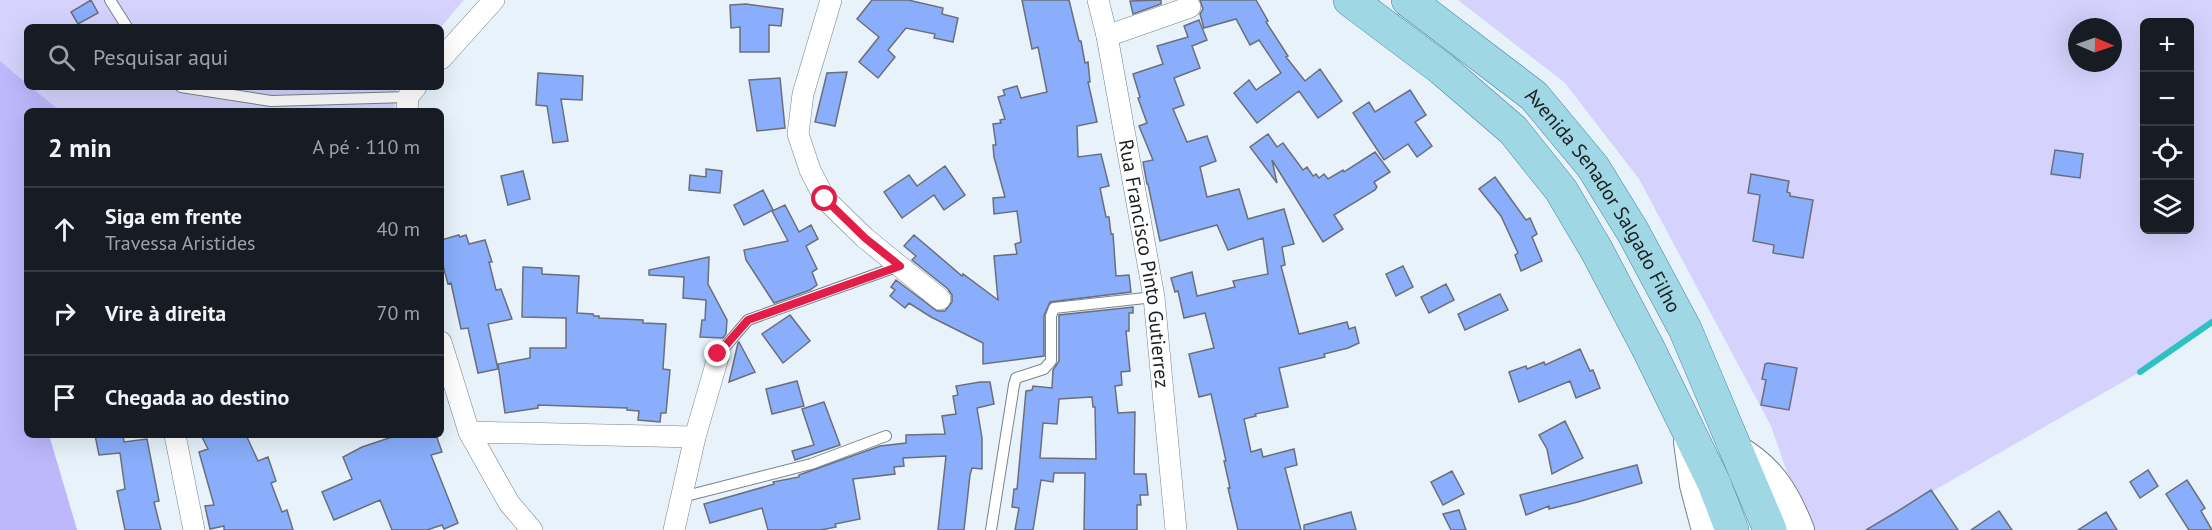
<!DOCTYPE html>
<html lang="pt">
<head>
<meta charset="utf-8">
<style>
	:root { --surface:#171b24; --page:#242831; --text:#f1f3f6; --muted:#9ea1a6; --line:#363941 }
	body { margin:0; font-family:"PT Sans",sans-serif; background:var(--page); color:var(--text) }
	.controls { position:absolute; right:18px; top:18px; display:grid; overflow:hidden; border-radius:9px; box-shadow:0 6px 24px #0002 }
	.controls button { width:54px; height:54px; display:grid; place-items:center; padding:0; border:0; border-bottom:2px solid var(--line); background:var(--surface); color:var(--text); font:30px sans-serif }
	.compass { position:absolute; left:2068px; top:18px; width:54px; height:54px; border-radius:50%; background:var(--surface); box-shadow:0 6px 24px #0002; rotate:92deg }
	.stop { position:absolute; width:18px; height:18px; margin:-14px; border:4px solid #e11d48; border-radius:50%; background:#fff }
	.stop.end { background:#e11d48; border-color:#fff; box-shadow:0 2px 6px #0008 }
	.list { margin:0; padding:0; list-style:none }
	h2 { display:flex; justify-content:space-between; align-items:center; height:78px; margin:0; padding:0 24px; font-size:26px }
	h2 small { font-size:20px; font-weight:400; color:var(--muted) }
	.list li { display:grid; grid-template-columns:39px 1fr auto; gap:18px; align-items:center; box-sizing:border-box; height:84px; padding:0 24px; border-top:2px solid var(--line) }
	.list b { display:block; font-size:22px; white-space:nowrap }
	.list p { margin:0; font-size:20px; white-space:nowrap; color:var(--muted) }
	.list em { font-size:20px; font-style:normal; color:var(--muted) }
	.icon { flex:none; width:33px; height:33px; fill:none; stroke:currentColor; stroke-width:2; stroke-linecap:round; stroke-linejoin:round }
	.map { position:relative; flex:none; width:2212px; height:530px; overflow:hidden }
	.search { position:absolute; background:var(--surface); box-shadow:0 6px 24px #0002; left:24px; top:24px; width:420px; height:66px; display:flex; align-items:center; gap:15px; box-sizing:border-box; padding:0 21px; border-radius:9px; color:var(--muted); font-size:22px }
	.panel { position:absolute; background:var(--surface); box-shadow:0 6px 24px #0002; left:24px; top:108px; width:420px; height:330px; border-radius:9px }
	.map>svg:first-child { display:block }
</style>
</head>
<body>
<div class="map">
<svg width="2212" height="530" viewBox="0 0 2212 530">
	<rect width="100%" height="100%" fill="#e7f2fb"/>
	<path fill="#d5d3fd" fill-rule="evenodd" d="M0,0H464L441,27H27V87H397L394,111H27V435H49L77,530H0Z
		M1458,0H2212V322L2140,372L1865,530H1807L1771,426L1639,179L1565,83ZM2144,22H2190V230H2144ZM2077,27H2113V63H2077Z"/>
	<path fill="#bdb8fb" d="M0,61L27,84V87H31L60,111H27V435H49L77,530H0Z"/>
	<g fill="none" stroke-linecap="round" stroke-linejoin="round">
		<path stroke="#2dc2c1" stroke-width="6" d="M2140,372L2212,322"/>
	</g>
	<path fill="#8aaefb" stroke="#6a6f79" stroke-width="1.5" fill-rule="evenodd" d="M91,0L98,13L78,24L71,12Z
		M872,0H908L943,8L942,14L958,18L953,42L934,38L935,34L906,28L888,50L895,57L878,78L859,62L879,37L857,19Z
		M1022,0H1069L1079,41H1081L1085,63L1088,62L1090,82H1088L1097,122L1077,126L1078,157L1101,154L1109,186L1100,188L1106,217H1109L1111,234H1113L1116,276L1129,275L1131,292L1050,302L1044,316V356L983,364V343L931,317L909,303L905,308L890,296L895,290L891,287L896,280L937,311H945L952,302V295L948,289L912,260L916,256L904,246L914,235L962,276L963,274L998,300L994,256L1017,254L1015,244L1021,242L1017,211L994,214L993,198L1005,197L994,157L993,145H996L993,124L1001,123L1000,120L1005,119L998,97L1005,95L1003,90L1017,86L1021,98L1047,92L1038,47L1032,49Z
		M1161,0V4L1133,14L1130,1Z
		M1200,0H1256L1268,21L1266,22L1288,56L1286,57L1305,81L1320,69L1342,101L1318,118L1299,91L1257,123L1234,93L1249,80L1256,90L1281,73L1259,40L1250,45L1236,19L1204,28L1200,14L1203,9Z
		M746,4L783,9L781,26L769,25V52H740V27L731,28L730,5Z
		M1199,20L1207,40L1192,46L1200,68L1174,78L1184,105L1173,109L1187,142L1207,136L1216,161L1200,167L1207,197L1239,189L1248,219L1284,209L1294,244L1282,247L1285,265L1281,266L1299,334L1347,322L1349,329L1355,327L1359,343L1348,348L1324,354L1325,357L1279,368L1288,407L1255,414L1256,416L1244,419L1251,452L1261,449L1263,457L1294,449L1297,465L1285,468L1301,530H1238L1228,488H1230L1224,461H1226L1211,394L1199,397L1189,354L1214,348L1205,313L1184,318L1178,291L1175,292L1171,278L1192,272L1197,296L1235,287L1233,281L1268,274L1263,238L1228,250L1217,225L1160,241L1148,184H1147L1143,162L1153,160L1139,126L1147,123L1138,98L1140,97L1133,74L1163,64L1157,46L1188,37L1184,26Z
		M847,72L835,126L815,122L827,73Z
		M538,73L583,76L582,100L561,99L568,141L553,143L547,106L536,105Z
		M780,78L785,128L757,131L749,80Z
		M1410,90L1426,115L1415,122L1432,146L1417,157L1408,144L1384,160L1353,113L1369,102L1375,112Z
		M1268,134L1277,147L1283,143L1303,170L1307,167L1313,176L1316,174L1319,178L1324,174L1328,179L1343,170L1344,172L1375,152L1390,172L1374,182L1377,187L1375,190L1334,215L1343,229L1323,242L1272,160L1277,183L1250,147Z
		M2055,150L2083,154L2080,178L2051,174Z
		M945,166L965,195L944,210L934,195L902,218L884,192L909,175L917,186Z
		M706,169L722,171L720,193L689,190L690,175L706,177Z
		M523,171L530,199L508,205L501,176Z
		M1751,174L1789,181L1787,192L1790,193V196L1813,200L1803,258L1773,253L1774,245L1753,241L1760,195L1748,193Z
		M1495,177L1526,220L1530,218L1537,234L1532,237L1542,261L1521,271L1515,255L1518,253L1501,216L1479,189Z
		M763,190L773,210L744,225L734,205Z
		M785,205L799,232L811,225L818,239L806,246L817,269L812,272L817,285L810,290L774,303L746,260L744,250L788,241L772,211Z
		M459,235L460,237L466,235L469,244L485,240L492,262H489L496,290L501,289L512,319L488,324L498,369L478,373L468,328L461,329L451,283L448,284L441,258V240Z
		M709,257L708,284L727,320L726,334L723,338L700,337L702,320H705L706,300L683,298L684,277L649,275V270Z
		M1403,266L1413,287L1396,296L1386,274Z
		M523,267L542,268V274L579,276L577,313L593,314L594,316H599V318L643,320V323L666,324L663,369L670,370L666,413H661L660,422L638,420L639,411L627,410V408L538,405V408L505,413L498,364L530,358V348H566V318L522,317Z
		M1446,284L1454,300L1429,313L1421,297Z
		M1500,294L1508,310L1465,330L1458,314Z
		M1133,307V313H1129V331H1126L1130,371L1121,372L1122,385L1115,386L1118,413L1135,412L1134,474H1146L1148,495H1140L1141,505H1137V530H1084L1085,473H1054L1053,482L1041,480L1033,530H1015L1019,508L1012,507L1014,489H1017L1026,391L1032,390L1033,386L1052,388L1053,370L1059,361V315ZM1092,397L1093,407H1095L1096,459L1040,458L1043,423L1057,424L1059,399Z
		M790,315L810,341L783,363L762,334Z
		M739,342L755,372L729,382L738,343Z
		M1580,349L1590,371L1593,370L1600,388L1576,398L1570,381L1519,402L1509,372L1526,366L1527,369L1544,362L1545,365Z
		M1768,363L1797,368L1789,410L1761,405L1766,380L1762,379L1765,364Z
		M797,381L804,406L772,414L766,389Z
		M980,382H990L994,404L977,408L982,438V469L972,468L970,475L964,530H938L946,456L903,458L904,466L894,467L895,474L853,479L860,519L835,524L836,527L821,530H768L762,508L710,523L704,504L774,484L773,482L799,477V475L880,446L906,443V435L945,434L942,416L956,414L953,396L958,395L956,386Z
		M824,402L840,445L795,460L792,451L814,445L802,409Z
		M1565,421L1583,458L1552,474L1547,449L1539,435Z
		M95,435H123L124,442L147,439L159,501L154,502L161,530H125L117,491L125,489L120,453L99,455Z
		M201,435H246L258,461L268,457L276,481L271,483L282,512L287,510L293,530H224V526L210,529L205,506L214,505L199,452L208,449Z
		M398,435H436L442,452L431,455L458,523L444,529L442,525L427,530H392L380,500L334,520L322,492L352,479L343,457L362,447Z
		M1637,465L1642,483L1578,502L1549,509V506L1526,515L1520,495Z
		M2148,470L2158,486L2140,498L2130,482Z
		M1452,471L1464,494L1443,505L1431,482Z
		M2187,480L2205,508L2201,511L2212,530H2189L2166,494Z
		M1931,490L1958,530H1866L1898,511Z
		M1459,510L1466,530H1451L1443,514Z
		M1999,511L2012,530H1971Z
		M1351,512L1356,530H1304V525Z
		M2106,512L2117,530H2078Z"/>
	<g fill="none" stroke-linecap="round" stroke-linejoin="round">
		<g stroke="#79838b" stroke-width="12">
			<path id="lane" d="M110,0L127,27
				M181,87L271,101L408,97
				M719,354L748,320L899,266
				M682,497L811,464L886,436
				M991,530L1014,385L1016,378L1044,369L1051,361V316L1054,308L1154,297"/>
		</g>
		<g stroke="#79838b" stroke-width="22">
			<g id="street">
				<path d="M831,0L803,94L798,134L810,170L825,199L865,238L940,299"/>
				<path id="s1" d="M1098,0L1107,36L1154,297L1176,530"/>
				<path d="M1107,36L1190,7"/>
				<path d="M441,59L494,0"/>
				<path d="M407,111L408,97L416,87"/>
				<path d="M441,342L469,432L509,503L532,530"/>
				<path d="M469,432L695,437"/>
				<path d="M175,435L194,530"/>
				<path d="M674,530L695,437L719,354"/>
			</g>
		</g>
		<g stroke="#79838b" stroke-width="32">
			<path id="secondary" d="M1689,442L1695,485L1707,530
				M1736,450C1770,469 1785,495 1799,530"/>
		</g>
		<g stroke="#478595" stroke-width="34">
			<g id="primary">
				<path d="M1350,0L1442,69L1513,130L1561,190L1597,251L1648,348L1714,483L1732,530"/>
				<path id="s2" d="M1408,0L1534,96L1593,167L1633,232L1685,329L1770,530"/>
			</g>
		</g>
		<use href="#lane" stroke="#fff" stroke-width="10"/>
		<use href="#street" stroke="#fff" stroke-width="21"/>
		<use href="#secondary" stroke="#fff" stroke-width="30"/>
		<use href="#primary" stroke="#9fd7e5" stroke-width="33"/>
	</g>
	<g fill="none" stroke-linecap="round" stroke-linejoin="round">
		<path stroke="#e11d48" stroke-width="8" d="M718,354L748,320L900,266L865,238L825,199"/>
	</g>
	<g text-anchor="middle" stroke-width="4.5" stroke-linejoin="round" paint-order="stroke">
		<g font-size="20" fill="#1a1e21" stroke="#fff">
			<text dy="7" stroke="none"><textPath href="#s2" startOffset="284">Avenida Senador Salgado Filho</textPath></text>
			<text dy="7" stroke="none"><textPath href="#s1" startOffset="268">Rua Francisco Pinto Gutierrez</textPath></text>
		</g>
	</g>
</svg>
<div class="controls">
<button>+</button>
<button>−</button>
<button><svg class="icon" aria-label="locate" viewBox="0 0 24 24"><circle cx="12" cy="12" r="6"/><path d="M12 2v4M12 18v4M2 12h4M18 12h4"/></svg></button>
<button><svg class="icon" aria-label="layers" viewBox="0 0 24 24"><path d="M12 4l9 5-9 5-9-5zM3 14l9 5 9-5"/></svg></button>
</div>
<svg class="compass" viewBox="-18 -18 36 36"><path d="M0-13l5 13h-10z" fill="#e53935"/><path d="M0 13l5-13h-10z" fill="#9ea1a6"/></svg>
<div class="stop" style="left:825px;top:199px"></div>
<div class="stop end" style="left:718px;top:354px"></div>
<div class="search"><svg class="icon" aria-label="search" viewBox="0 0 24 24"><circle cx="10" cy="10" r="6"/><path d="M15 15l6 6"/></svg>Pesquisar aqui</div>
<section class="panel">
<h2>2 min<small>A pé · 110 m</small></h2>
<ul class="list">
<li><svg class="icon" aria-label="ahead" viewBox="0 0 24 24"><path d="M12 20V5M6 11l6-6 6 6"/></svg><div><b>Siga em frente</b><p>Travessa Aristides</p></div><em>40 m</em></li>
<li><svg class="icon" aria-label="right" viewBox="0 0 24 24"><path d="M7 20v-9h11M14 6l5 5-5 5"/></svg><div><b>Vire à direita</b></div><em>70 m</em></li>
<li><svg class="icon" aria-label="arrive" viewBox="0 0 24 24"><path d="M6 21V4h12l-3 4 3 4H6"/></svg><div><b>Chegada ao destino</b></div></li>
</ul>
</section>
</div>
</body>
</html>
